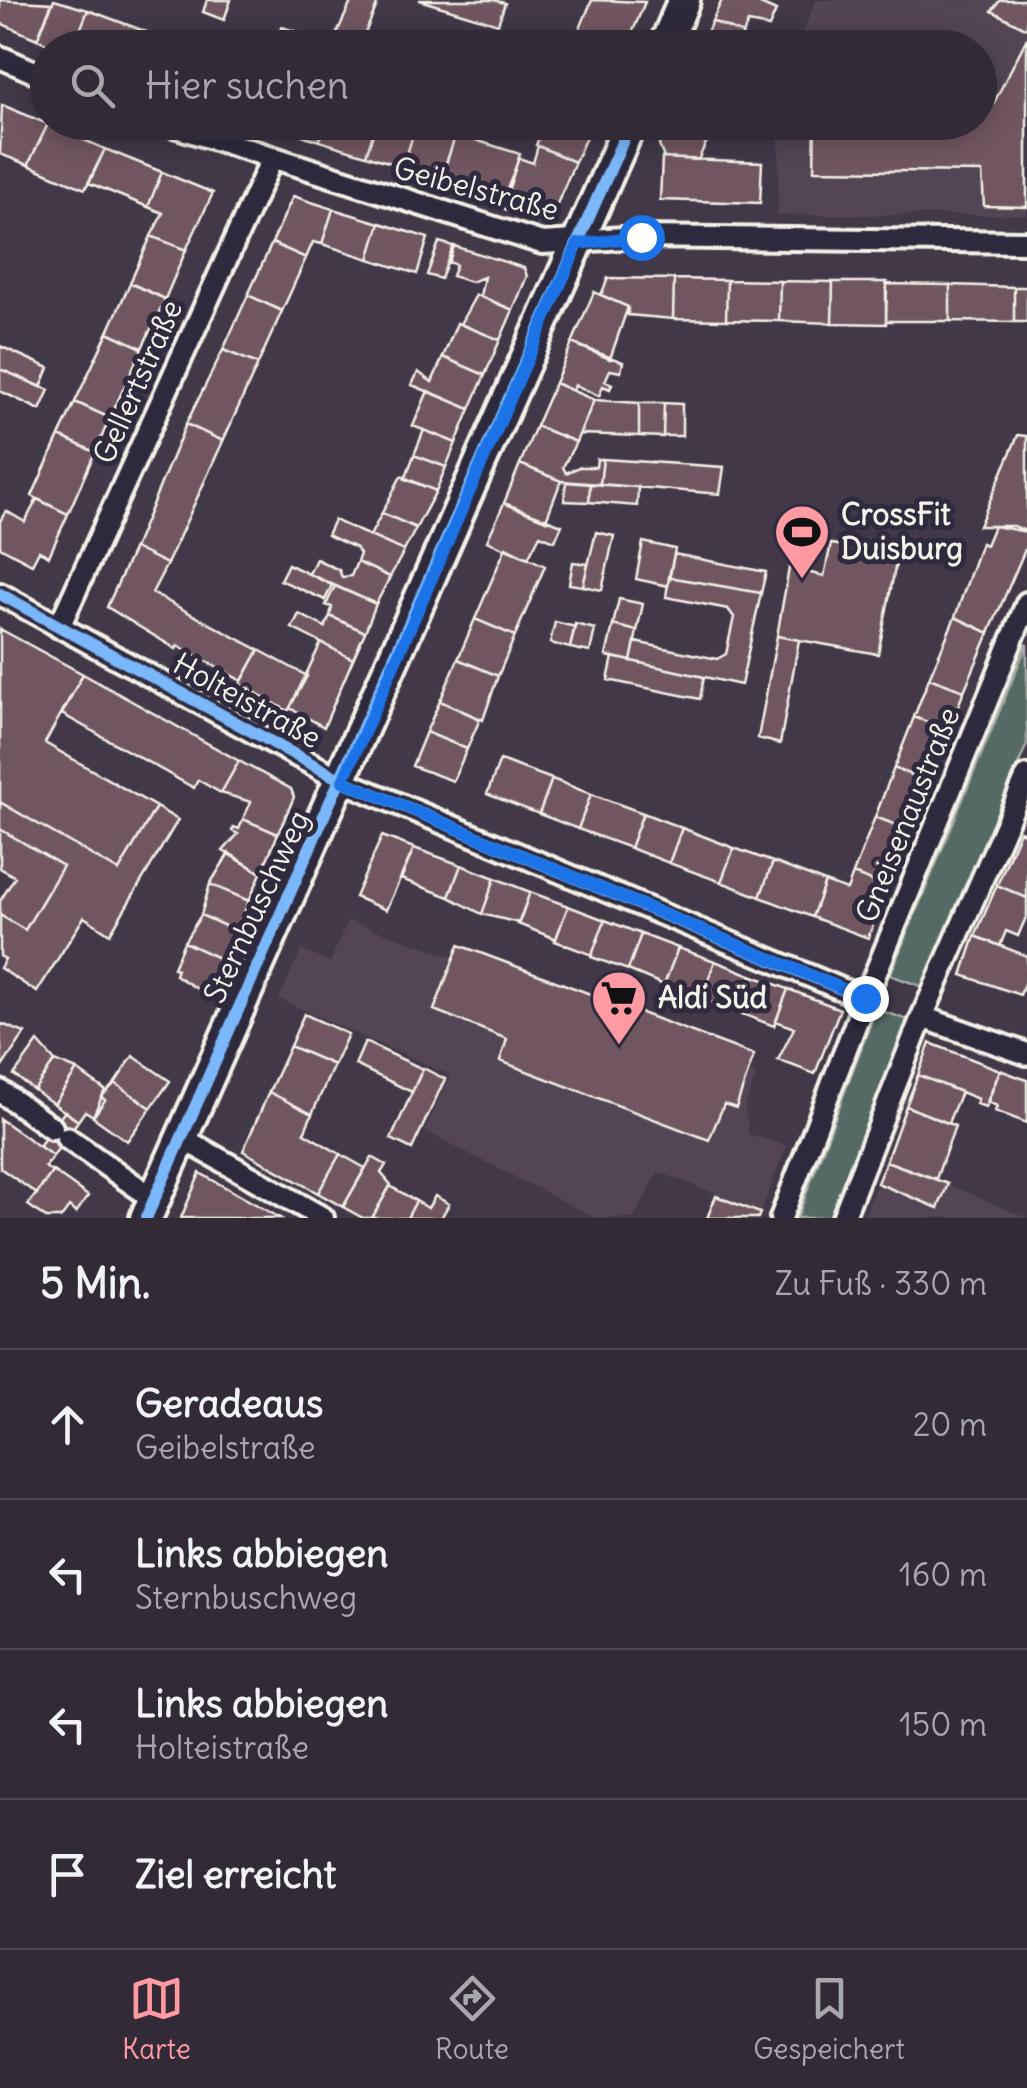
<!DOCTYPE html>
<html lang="de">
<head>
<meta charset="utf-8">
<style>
	:root { --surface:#322a36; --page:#3a323e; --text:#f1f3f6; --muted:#a8a7ad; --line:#4d4651; --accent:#ff9aa2 }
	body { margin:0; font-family:Delius,sans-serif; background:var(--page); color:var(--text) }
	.stop { position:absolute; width:30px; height:30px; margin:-22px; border:8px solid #1a73e8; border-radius:50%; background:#fff }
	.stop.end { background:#1a73e8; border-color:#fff; box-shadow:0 2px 10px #0008 }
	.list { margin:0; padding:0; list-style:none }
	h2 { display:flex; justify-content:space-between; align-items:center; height:130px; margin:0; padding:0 40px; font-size:42px }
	h2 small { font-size:32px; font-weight:400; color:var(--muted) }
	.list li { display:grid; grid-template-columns:65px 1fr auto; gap:30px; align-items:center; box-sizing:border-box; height:150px; padding:0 40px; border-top:2px solid var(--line) }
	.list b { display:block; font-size:38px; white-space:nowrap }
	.list p { margin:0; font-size:32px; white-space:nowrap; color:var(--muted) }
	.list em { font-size:32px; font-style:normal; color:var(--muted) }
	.icon { flex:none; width:55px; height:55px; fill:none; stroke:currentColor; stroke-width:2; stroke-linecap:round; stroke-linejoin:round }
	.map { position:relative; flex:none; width:1027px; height:1218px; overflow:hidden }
	.search { position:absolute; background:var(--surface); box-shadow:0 5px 25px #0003; left:30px; right:30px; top:30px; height:110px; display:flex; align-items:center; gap:25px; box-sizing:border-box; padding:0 35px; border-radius:55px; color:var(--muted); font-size:38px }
	.sheet { height:730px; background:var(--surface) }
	nav { display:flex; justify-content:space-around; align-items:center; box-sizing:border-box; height:140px; border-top:2px solid var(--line); background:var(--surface); font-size:28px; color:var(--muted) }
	nav a { display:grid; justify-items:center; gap:5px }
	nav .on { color:var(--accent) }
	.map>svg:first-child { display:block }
</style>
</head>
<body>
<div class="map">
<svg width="1027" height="1218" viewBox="0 0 1027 1218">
	<rect width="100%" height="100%" fill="#423848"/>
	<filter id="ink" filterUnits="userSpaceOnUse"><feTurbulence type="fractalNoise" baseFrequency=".01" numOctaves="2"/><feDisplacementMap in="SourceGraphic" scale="20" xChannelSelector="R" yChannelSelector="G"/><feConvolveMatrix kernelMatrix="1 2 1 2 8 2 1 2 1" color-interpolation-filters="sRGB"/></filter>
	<g filter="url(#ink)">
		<path fill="#534553" d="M816,0H1027V215H778L779,123L980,122V48L797,47Z
			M348,920L454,957L459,945L754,1055L749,1072L756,1075L745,1106L749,1134L787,1146L761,1211L658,1172L634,1218H596L424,1131L450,1075L279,999L301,950L330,962Z
			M886,1161L936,1179L1027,1218H863Z"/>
		<path fill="#576b65" stroke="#a6aea6" stroke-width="2.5" d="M1027,644V744L923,987L890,975Z
			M876,1009L908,1020L829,1218H797Z"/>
		<path fill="#6f5761" stroke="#f4f1e8" stroke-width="2.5" d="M0,0L52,3L37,39L0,23Z
			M54,0L88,10L73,48H56L37,39Z
			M207,0H231L224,20L203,12Z
			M352,0H379L359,48L331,46Z
			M419,0H494L505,3L498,24Z
			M592,0L645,2L626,48L573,45Z
			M722,0H751L776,11L769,27L748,23L743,34L712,21Z
			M1000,0H1027V29L992,11Z
			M88,10L139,29L131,48H73Z
			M712,21L743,34L739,42L743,48H700Z
			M282,27L301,33L296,48H274Z
			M139,29L185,48H131Z
			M1027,38V207L984,206L982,172L814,170L815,122H980V115L988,114Z
			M2,105L48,124L28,165L0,154Z
			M265,122H325L319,141Z
			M325,122H377L366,155L319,141Z
			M377,122H417L403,167L366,155Z
			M417,122H437L440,129L456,134L441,179L403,167Z
			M546,122H572L589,130L575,162L536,145Z
			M668,122H716L698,160L664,158L659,145Z
			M48,124L105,149L85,189L28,165Z
			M456,134L520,154L506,197L500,196L499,201L448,185L451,175L443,172Z
			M538,146L575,162L552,216L544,214L540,223L505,209L508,202L503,200L519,158L533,163Z
			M105,149L162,172L148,207L89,183Z
			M662,158L762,162L760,203L660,200Z
			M162,172L213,193L186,250L151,236L163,213L148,207Z
			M293,196L333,209L322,244L313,242L306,258L272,243Z
			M333,209L380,223L369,259L322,244Z
			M380,223L428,238L417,274L369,259Z
			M151,236L186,250L165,299L130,283Z
			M439,242L453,246L441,279L427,275Z
			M272,243L306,258L282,311L248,295Z
			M454,246L524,268L527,276L513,310L480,296L484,277L471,282L452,276L456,265L449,262Z
			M608,278L674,279L673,319L628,315V307L601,295Z
			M674,279L727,280L726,320L673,319Z
			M727,280L780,281L779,321L726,320Z
			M780,281L833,282L832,323L779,321Z
			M833,282H887L886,324L832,323Z
			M130,283L165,299L142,348L108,332Z
			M886,284L950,285V321H886Z
			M950,285L1014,287V322L950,321Z
			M1014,287H1027V322H1014Z
			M594,292L628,307L610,359L572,343Z
			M248,295L282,311L258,364L223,350Z
			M476,295L513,310L500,340L460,324Z
			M457,323L500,340L485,375L443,357Z
			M108,332L142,348L110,418L75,402Z
			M572,343L623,362L621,372L610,370L605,381L612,384L610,389L603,386L599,396L575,385L573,391L555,383Z
			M0,346L49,368L41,387L0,369Z
			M223,350L258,364L223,441L186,424Z
			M443,357L485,375L470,409L412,385L418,372L432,382Z
			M0,369L49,390L40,410L0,391Z
			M555,383L594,400L576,442L536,426Z
			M428,391L470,409L456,443L413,426Z
			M594,400L639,403V436L580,434Z
			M75,402L110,418L95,452L59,436Z
			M639,403H664L663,437L639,436Z
			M664,403L682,404V436H663Z
			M186,424L223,441L167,564L134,548Z
			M536,426L576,442L563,467L566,473L579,467H596L597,459H603L600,484L561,481L520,464Z
			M424,430L456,443L446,467L414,455Z
			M1018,435L1027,436V532L1014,526H979Z
			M59,436L95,452L68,514L32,496Z
			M414,455L446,467L436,491L405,479Z
			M603,459L724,467L720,494L600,484Z
			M520,464L561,481L546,520L504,503Z
			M401,476L436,491L416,528L382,513Z
			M566,482L590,484L589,502L564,501Z
			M590,484L638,487L637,506L589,502Z
			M37,499L68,514L49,556L39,551L32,564L0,547V521L6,511L25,522Z
			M504,503L562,525L555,541L540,535L528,558L487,541Z
			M382,513L416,528L404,551L370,536Z
			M334,520L404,551L390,577L357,562L360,554L356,548L327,535Z
			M994,526L1027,532V545L989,633L955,617L981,543L986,545Z
			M596,532L614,536L602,590L583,586Z
			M643,542L675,549L668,586L636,579Z
			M831,544L898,553L878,654L777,636L789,568L824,576Z
			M506,547L545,566L515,636L475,619Z
			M134,548L167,564L152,593L259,650L242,681L178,646L176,649L107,607Z
			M674,554L766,572L761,593L669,577Z
			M316,559L339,570L342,577L351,576L357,562L390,577L376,604L309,574Z
			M573,562L588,564L583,586L569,584Z
			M288,564L332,585L325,600L280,580Z
			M669,577L761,593L741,685L631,661L635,642L717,659L726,654L734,617L728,609L666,597Z
			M335,586L376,604L365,632L330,616L332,607L326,605Z
			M619,599L643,604L637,631L613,625Z
			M299,614L325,627L330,616L365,632L353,659L292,628Z
			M955,617L989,633L964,691L929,678Z
			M475,619L515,636L498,676L458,659Z
			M555,622L575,627L570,648L550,643Z
			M575,624L595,629L590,652L570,648Z
			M613,625L637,631L631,661L606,656Z
			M0,629L83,674L45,743L156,807L119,871L0,802Z
			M777,636L799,640L780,744L758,738Z
			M321,643L353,659L324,727L290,708Z
			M259,650L307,676L288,711L240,684Z
			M613,657L704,677L700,699L608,680Z
			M458,659L498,676L483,720L440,701Z
			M83,674L239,761L221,793L198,780L194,788L62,714Z
			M929,678L964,691L949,730L914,717Z
			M440,701L480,719L467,749L426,732Z
			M914,717L949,730L929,782L894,768Z
			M426,732L467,749L453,781L412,766Z
			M500,760L552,779L539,814L487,794Z
			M239,761L291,789L294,797L278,834L243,819L251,802L221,793Z
			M894,768L929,782L910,830L875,817Z
			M552,779L591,794L578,829L539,814Z
			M591,794L643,813L630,848L578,829Z
			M0,802L119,871L156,807L178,820L110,934L84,917L37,992L0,968L5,959L0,956V915L25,930L63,866L0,829Z
			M643,813L682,828L669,863L630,848Z
			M875,817L910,830L887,887L853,874Z
			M243,819L278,834L261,873L223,851L238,834L232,831L234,827L239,829Z
			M682,828L734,848L721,882L669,863Z
			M0,829L63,866L25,930L0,915V901L15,877L0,868Z
			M1020,831L1027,834V898L997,885Z
			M382,836L414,848L386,910L355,897Z
			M414,848L461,865L449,897L401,879Z
			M734,848L773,862L760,897L721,882Z
			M229,853L261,873L249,901L210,884Z
			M773,862L825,882L812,917L760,897Z
			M461,865L495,878L482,914L449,897Z
			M853,874L887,887L868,938L812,917L825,882L847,890Z
			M495,878L530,892L519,923L482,914Z
			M210,884L249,901L236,931L201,915Z
			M997,885L1027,898V915L1018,936L1006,931L1000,946L975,936Z
			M530,892L568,906L556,939L518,924Z
			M568,906L605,920L592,955L555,941Z
			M201,915L236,931L223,960L184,942Z
			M605,920L641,934L628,970L591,957Z
			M641,934L678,948L664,985L628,970Z
			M975,936L1027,956V976L1020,995L962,975Z
			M184,942L223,960L207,995L175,975L177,969L173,968Z
			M459,945L754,1055L736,1108L724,1104L709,1140L500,1061L507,1039L434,1010Z
			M678,948L715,961L701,999L664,985Z
			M715,961L751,975L737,1012L701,999Z
			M751,975L788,989L774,1026L737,1012Z
			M788,989L840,1009L815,1074L778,1060L794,1028L776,1021Z
			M304,1014L348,1034L334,1065L290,1046Z
			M2,1024L25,1033L2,1067L0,1027Z
			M38,1042L55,1061L34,1090L14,1075Z
			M365,1042L423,1069L412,1092L355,1065Z
			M930,1043L1000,1070L986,1107L976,1104L978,1099L918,1075Z
			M290,1046L334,1065L312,1114L269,1092Z
			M133,1056L170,1081L151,1108L115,1083Z
			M55,1061L77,1070L54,1104L34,1090Z
			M423,1068L445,1079L412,1149L391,1139Z
			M77,1070L105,1090L93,1116L85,1111L78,1121L54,1104Z
			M1000,1070L1027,1080V1123L995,1111L997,1106L987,1102Z
			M918,1075L961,1092L948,1123L906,1106Z
			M115,1083L151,1108L127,1141L93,1117L105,1100L101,1097Z
			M269,1092L312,1114L304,1133L340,1154L318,1193L243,1151Z
			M906,1106L955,1126L936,1179L886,1161Z
			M65,1111L78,1121L53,1156L39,1146Z
			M0,1119L53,1156L45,1167L52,1172L37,1194L0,1168Z
			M340,1154L365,1168L343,1207L318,1193Z
			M372,1157L386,1165L381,1173L391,1185L372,1218H363L343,1207Z
			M886,1161L948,1184L938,1208L877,1183Z
			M53,1171L88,1196L76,1213L69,1207L61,1218H46L28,1205Z
			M200,1173L280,1218H181Z
			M390,1186L416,1201L407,1218H372Z
			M435,1196L449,1204L441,1218H407L416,1201L428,1208Z
			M716,1196L760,1213L758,1218H707Z"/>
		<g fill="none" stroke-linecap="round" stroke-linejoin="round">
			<g stroke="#f4f1e8" stroke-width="28">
				<path id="street" d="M0,57L48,78
					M161,122L542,243L641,237L1027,242
					M0,594L343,781L865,999
					M59,627L271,161
					M922,1017L1027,1054
					M0,1091L52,1128
					M67,1138L154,1199
					M182,1138L323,1218
					M781,1218L865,999L1027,603
					M843,1218L922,1017L1027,776"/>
			</g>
			<g stroke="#f4f1e8" stroke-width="38">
				<path id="secondary" d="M664,48L684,0
					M146,1218L631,122"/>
			</g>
			<use href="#street" stroke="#2f2a3d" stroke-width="20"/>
			<use href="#secondary" stroke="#2f2a3d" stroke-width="30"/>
			<g stroke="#2f2a3d" stroke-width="19">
				<path id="cycleway" d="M0,594L343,781L865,999
					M146,1218L631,122"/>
			</g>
			<use href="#cycleway" stroke="#7ab7fb" stroke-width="12"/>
		</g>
	</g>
	<g fill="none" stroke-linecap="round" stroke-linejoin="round" filter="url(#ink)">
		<path stroke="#1a73e8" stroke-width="12" d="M641,237L578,244L343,781L865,998"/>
	</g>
	<defs>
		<g id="stadium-pin" transform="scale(2.875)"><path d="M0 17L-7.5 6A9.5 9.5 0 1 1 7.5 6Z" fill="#ff9aa2" stroke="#2f2a3d"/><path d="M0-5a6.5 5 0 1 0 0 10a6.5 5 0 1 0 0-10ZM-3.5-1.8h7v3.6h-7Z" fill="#111"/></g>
		<g id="supermarket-pin" transform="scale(2.875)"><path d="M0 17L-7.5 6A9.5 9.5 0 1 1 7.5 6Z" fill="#ff9aa2" stroke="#2f2a3d"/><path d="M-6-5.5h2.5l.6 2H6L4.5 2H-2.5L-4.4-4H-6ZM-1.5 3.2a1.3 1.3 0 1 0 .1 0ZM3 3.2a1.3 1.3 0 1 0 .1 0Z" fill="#111"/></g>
	</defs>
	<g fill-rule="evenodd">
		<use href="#stadium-pin" x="802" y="532"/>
		<use href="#supermarket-pin" x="619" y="998"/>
	</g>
	<g text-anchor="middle" stroke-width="10" stroke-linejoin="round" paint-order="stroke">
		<g font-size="30" fill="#f4f1e8" stroke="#2f2a3d">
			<text transform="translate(476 189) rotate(15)" y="10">Geibelstraße</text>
			<text transform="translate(138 382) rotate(-66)" y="10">Gellertstraße</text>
			<text transform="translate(247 701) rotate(29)" y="10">Holteistraße</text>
			<text transform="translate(908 815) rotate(-68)" y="10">Gneisenaustraße</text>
			<text transform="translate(257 907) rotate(-65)" y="10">Sternbuschweg</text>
		</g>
		<g font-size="30" font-weight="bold" fill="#f4f1e8" stroke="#2f2a3d" text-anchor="start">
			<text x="841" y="525">CrossFit<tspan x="841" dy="34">Duisburg</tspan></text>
			<text x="658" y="1008">Aldi Süd</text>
		</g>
	</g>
</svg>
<div class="stop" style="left:641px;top:237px"></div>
<div class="stop end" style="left:865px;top:998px"></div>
<div class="search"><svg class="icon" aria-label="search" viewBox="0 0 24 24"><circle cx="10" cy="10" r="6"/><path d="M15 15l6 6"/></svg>Hier suchen</div>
</div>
<section class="sheet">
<h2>5 Min.<small>Zu Fuß · 330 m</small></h2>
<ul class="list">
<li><svg class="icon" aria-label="ahead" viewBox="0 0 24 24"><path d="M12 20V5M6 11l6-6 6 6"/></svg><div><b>Geradeaus</b><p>Geibelstraße</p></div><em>20 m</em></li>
<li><svg class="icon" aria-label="left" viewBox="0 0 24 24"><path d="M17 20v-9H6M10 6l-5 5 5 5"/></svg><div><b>Links abbiegen</b><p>Sternbuschweg</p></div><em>160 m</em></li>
<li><svg class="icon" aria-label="left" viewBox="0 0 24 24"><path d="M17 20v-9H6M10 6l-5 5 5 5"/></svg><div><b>Links abbiegen</b><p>Holteistraße</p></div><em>150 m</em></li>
<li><svg class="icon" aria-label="arrive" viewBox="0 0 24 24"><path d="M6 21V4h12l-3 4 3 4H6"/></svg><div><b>Ziel erreicht</b></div></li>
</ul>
</section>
<nav>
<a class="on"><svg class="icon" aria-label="map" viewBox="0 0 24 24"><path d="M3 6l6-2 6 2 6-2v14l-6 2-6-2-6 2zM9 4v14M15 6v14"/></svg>Karte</a>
<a><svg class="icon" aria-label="directions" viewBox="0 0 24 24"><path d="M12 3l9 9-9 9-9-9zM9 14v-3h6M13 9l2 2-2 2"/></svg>Route</a>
<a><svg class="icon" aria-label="saved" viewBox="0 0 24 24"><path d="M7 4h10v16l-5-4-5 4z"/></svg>Gespeichert</a>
</nav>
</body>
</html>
